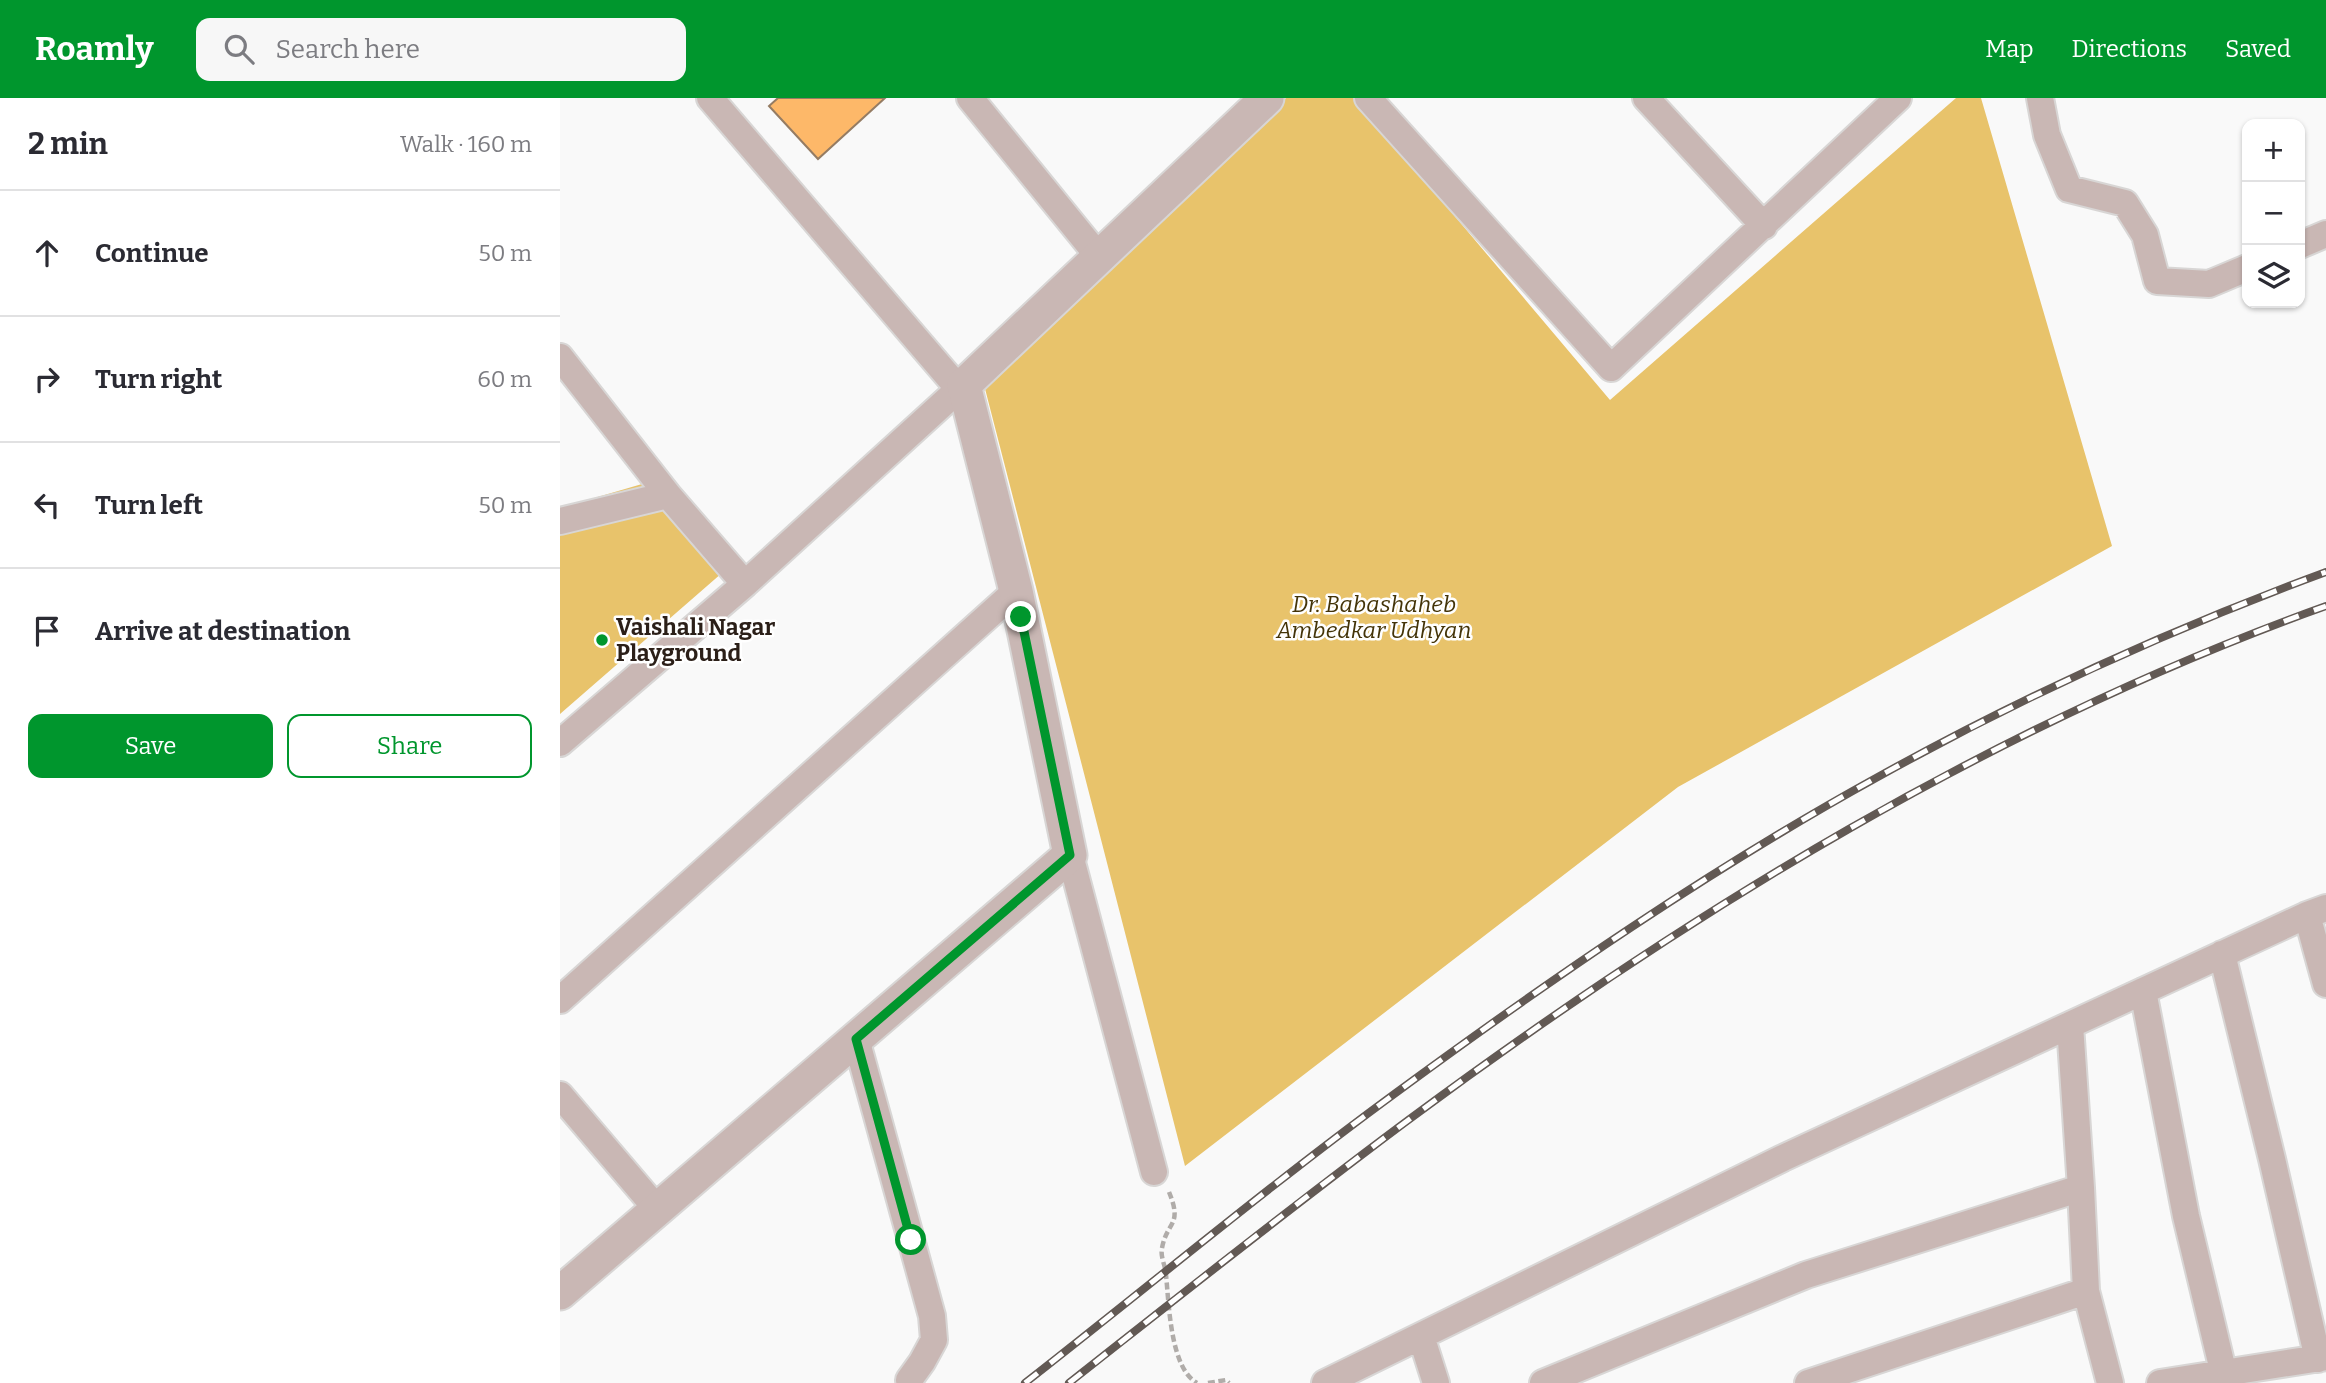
<!DOCTYPE html>
<html lang="en">
<head>
<meta charset="utf-8">
<style>
	:root { --surface:#fff; --page:#f7f7f7; --text:#2b2b33; --muted:#7c7c81; --line:#e1e1e2; --accent:#00962d }
	body { margin:0; font-family:Bitter,serif; background:var(--page); color:var(--text) }
	.controls { position:absolute; right:21px; top:21px; display:grid; overflow:hidden; border-radius:14px; box-shadow:0 2px 5px #0004 }
	.controls button { width:63px; height:63px; display:grid; place-items:center; padding:0; border:0; border-bottom:2px solid var(--line); background:var(--surface); color:var(--text); font:35px sans-serif }
	.stop { position:absolute; width:21px; height:21px; margin:-16px; border:5px solid #00962d; border-radius:50%; background:#fff }
	.stop.end { background:#00962d; border-color:#fff; box-shadow:0 2px 7px #0008 }
	.list { margin:0; padding:0; list-style:none }
	h2 { display:flex; justify-content:space-between; align-items:center; height:91px; margin:0; padding:0 28px; font-size:30px }
	h2 small { font-size:23px; font-weight:400; color:var(--muted) }
	.list li { display:grid; grid-template-columns:46px 1fr auto; gap:21px; align-items:center; box-sizing:border-box; height:126px; padding:0 28px; border-top:2px solid var(--line) }
	.list b { display:block; font-size:26px; white-space:nowrap }
	.list em { font-size:23px; font-style:normal; color:var(--muted) }
	.actions { display:flex; gap:14px; padding:21px 28px }
	.actions a { flex:1; padding:16px 0; border:2px solid var(--accent); border-radius:14px; text-align:center; font-size:24px; color:var(--accent) }
	.actions .main { background:var(--accent); color:#fff }
	.icon { flex:none; width:38px; height:38px; fill:none; stroke:currentColor; stroke-width:2; stroke-linecap:round; stroke-linejoin:round }
	.map { position:relative; flex:none; width:1766px; height:1285px; overflow:hidden }
	header { display:flex; align-items:center; gap:42px; box-sizing:border-box; height:98px; padding:0 35px; background:var(--accent); color:#fff }
	header strong { font-size:33px }
	nav { display:flex; gap:38px; margin-inline-start:auto; font-size:24px }
	.search { width:490px; height:63px; background:var(--page); display:flex; align-items:center; gap:18px; box-sizing:border-box; padding:0 24px; border-radius:14px; color:var(--muted); font-size:26px }
	main { display:flex }
	aside { flex:1; background:var(--surface) }
	.map>svg:first-child { display:block }
</style>
</head>
<body>
<header>
<strong>Roamly</strong>
<div class="search"><svg class="icon" aria-label="search" viewBox="0 0 24 24"><circle cx="10" cy="10" r="6"/><path d="M15 15l6 6"/></svg>Search here</div>
<nav><a>Map</a><a>Directions</a><a>Saved</a></nav>
</header>
<main>
<aside>
<h2>2 min<small>Walk · 160 m</small></h2>
<ul class="list">
<li><svg class="icon" aria-label="ahead" viewBox="0 0 24 24"><path d="M12 20V5M6 11l6-6 6 6"/></svg><div><b>Continue</b></div><em>50 m</em></li>
<li><svg class="icon" aria-label="right" viewBox="0 0 24 24"><path d="M7 20v-9h11M14 6l5 5-5 5"/></svg><div><b>Turn right</b></div><em>60 m</em></li>
<li><svg class="icon" aria-label="left" viewBox="0 0 24 24"><path d="M17 20v-9H6M10 6l-5 5 5 5"/></svg><div><b>Turn left</b></div><em>50 m</em></li>
<li><svg class="icon" aria-label="arrive" viewBox="0 0 24 24"><path d="M6 21V4h12l-3 4 3 4H6"/></svg><div><b>Arrive at destination</b></div></li>
</ul>
<div class="actions"><a class="main">Save</a><a>Share</a></div>
</aside>
<div class="map">
<svg width="1766" height="1285" viewBox="0 0 1766 1285">
	<rect width="100%" height="100%" fill="#f9f9f9"/>
	<path fill="#e8c36b" d="M726,0H795L1050,302L1396,0H1421L1552,448L1118,689L625,1068L422,279Z
		M82,386L170,468L0,616V410Z"/>
	<path fill="#fdb869" stroke="#957c63" stroke-width="2" d="M218,0H325L258,61L209,8Z"/>
	<g fill="none" stroke-linecap="round" stroke-linejoin="round">
		<g stroke="#d8d6d5" stroke-width="30">
			<path id="minor" d="M150,0L399,291L404,287
				M410,0L540,160
				M808,0L1051,270L1338,0
				M1086,0L1204,128
				M1480,0L1487,37L1509,91L1565,105L1585,137L1597,183L1649,186L1687,170
				M1740,147L1766,136
				M0,259L108,397
				M0,423L108,397L185,486L399,291
				M0,645L185,486
				M510,757L594,1074
				M1747,817L1766,886
				M1662,856L1712,1061L1758,1261
				M1583,893L1626,1118L1666,1285
				M0,902L456,493
				M296,941L372,1218L374,1242L362,1264L349,1282
				M0,997L97,1111
				M1526,1193L1550,1285
				M861,1238L876,1285
				M765,1285L1223,1060L1747,817L1766,810
				M983,1285L1246,1177L1521,1090L1510,927
				M1248,1285L1526,1193L1521,1090
				M1600,1285L1766,1259"/>
		</g>
		<g stroke="#d8d6d5" stroke-width="37">
			<path id="tertiary" d="M0,1195L510,757L456,493L404,287L707,0"/>
		</g>
		<path stroke="#b0aca9" stroke-width="4.5" stroke-dasharray="7 3.5" stroke-linecap="butt" d="M609,1094C623,1128 607,1123 602,1150C600,1159 606,1169 606,1177C609,1205 610,1270 637,1285
			M648,1285L666,1282L669,1285"/>
		<use href="#minor" stroke="#c9b7b4" stroke-width="26"/>
		<use href="#tertiary" stroke="#c9b7b4" stroke-width="33"/>
		<g stroke="#625954" stroke-width="8">
			<path id="rail" d="M465,1285C589,1188 710,1087 837,994C991,881 1149,772 1316,680C1458,601 1614,530 1766,474
				M509,1285C622,1196 735,1106 851,1020C1132,812 1436,626 1766,508"/>
		</g>
		<use href="#rail" stroke="#fff" stroke-width="5" stroke-dasharray="16" stroke-linecap="butt"/>
	</g>
	<g fill="none" stroke-linecap="round" stroke-linejoin="round">
		<path stroke="#00962d" stroke-width="9" d="M351,1142L296,941L510,757L461,519"/>
	</g>
	<circle fill="#00962d" stroke="#fff" stroke-width="2.5" cx="42" cy="542" r="7"/>
	<g text-anchor="middle" stroke-width="5" stroke-linejoin="round" paint-order="stroke">
		<g font-size="23" font-style="italic" fill="#443408" stroke="#fff">
			<text x="814" y="514">Dr. Babashaheb<tspan x="814" dy="26">Ambedkar Udhyan</tspan></text>
		</g>
		<g font-size="23" font-weight="bold" fill="#2b1f18" stroke="#fff" text-anchor="start">
			<text x="56" y="537">Vaishali Nagar<tspan x="56" dy="26">Playground</tspan></text>
		</g>
	</g>
</svg>
<div class="controls">
<button>+</button>
<button>−</button>
<button><svg class="icon" aria-label="layers" viewBox="0 0 24 24"><path d="M12 4l9 5-9 5-9-5zM3 14l9 5 9-5"/></svg></button>
</div>
<div class="stop" style="left:351px;top:1142px"></div>
<div class="stop end" style="left:461px;top:519px"></div>
</div>
</main>
</body>
</html>
